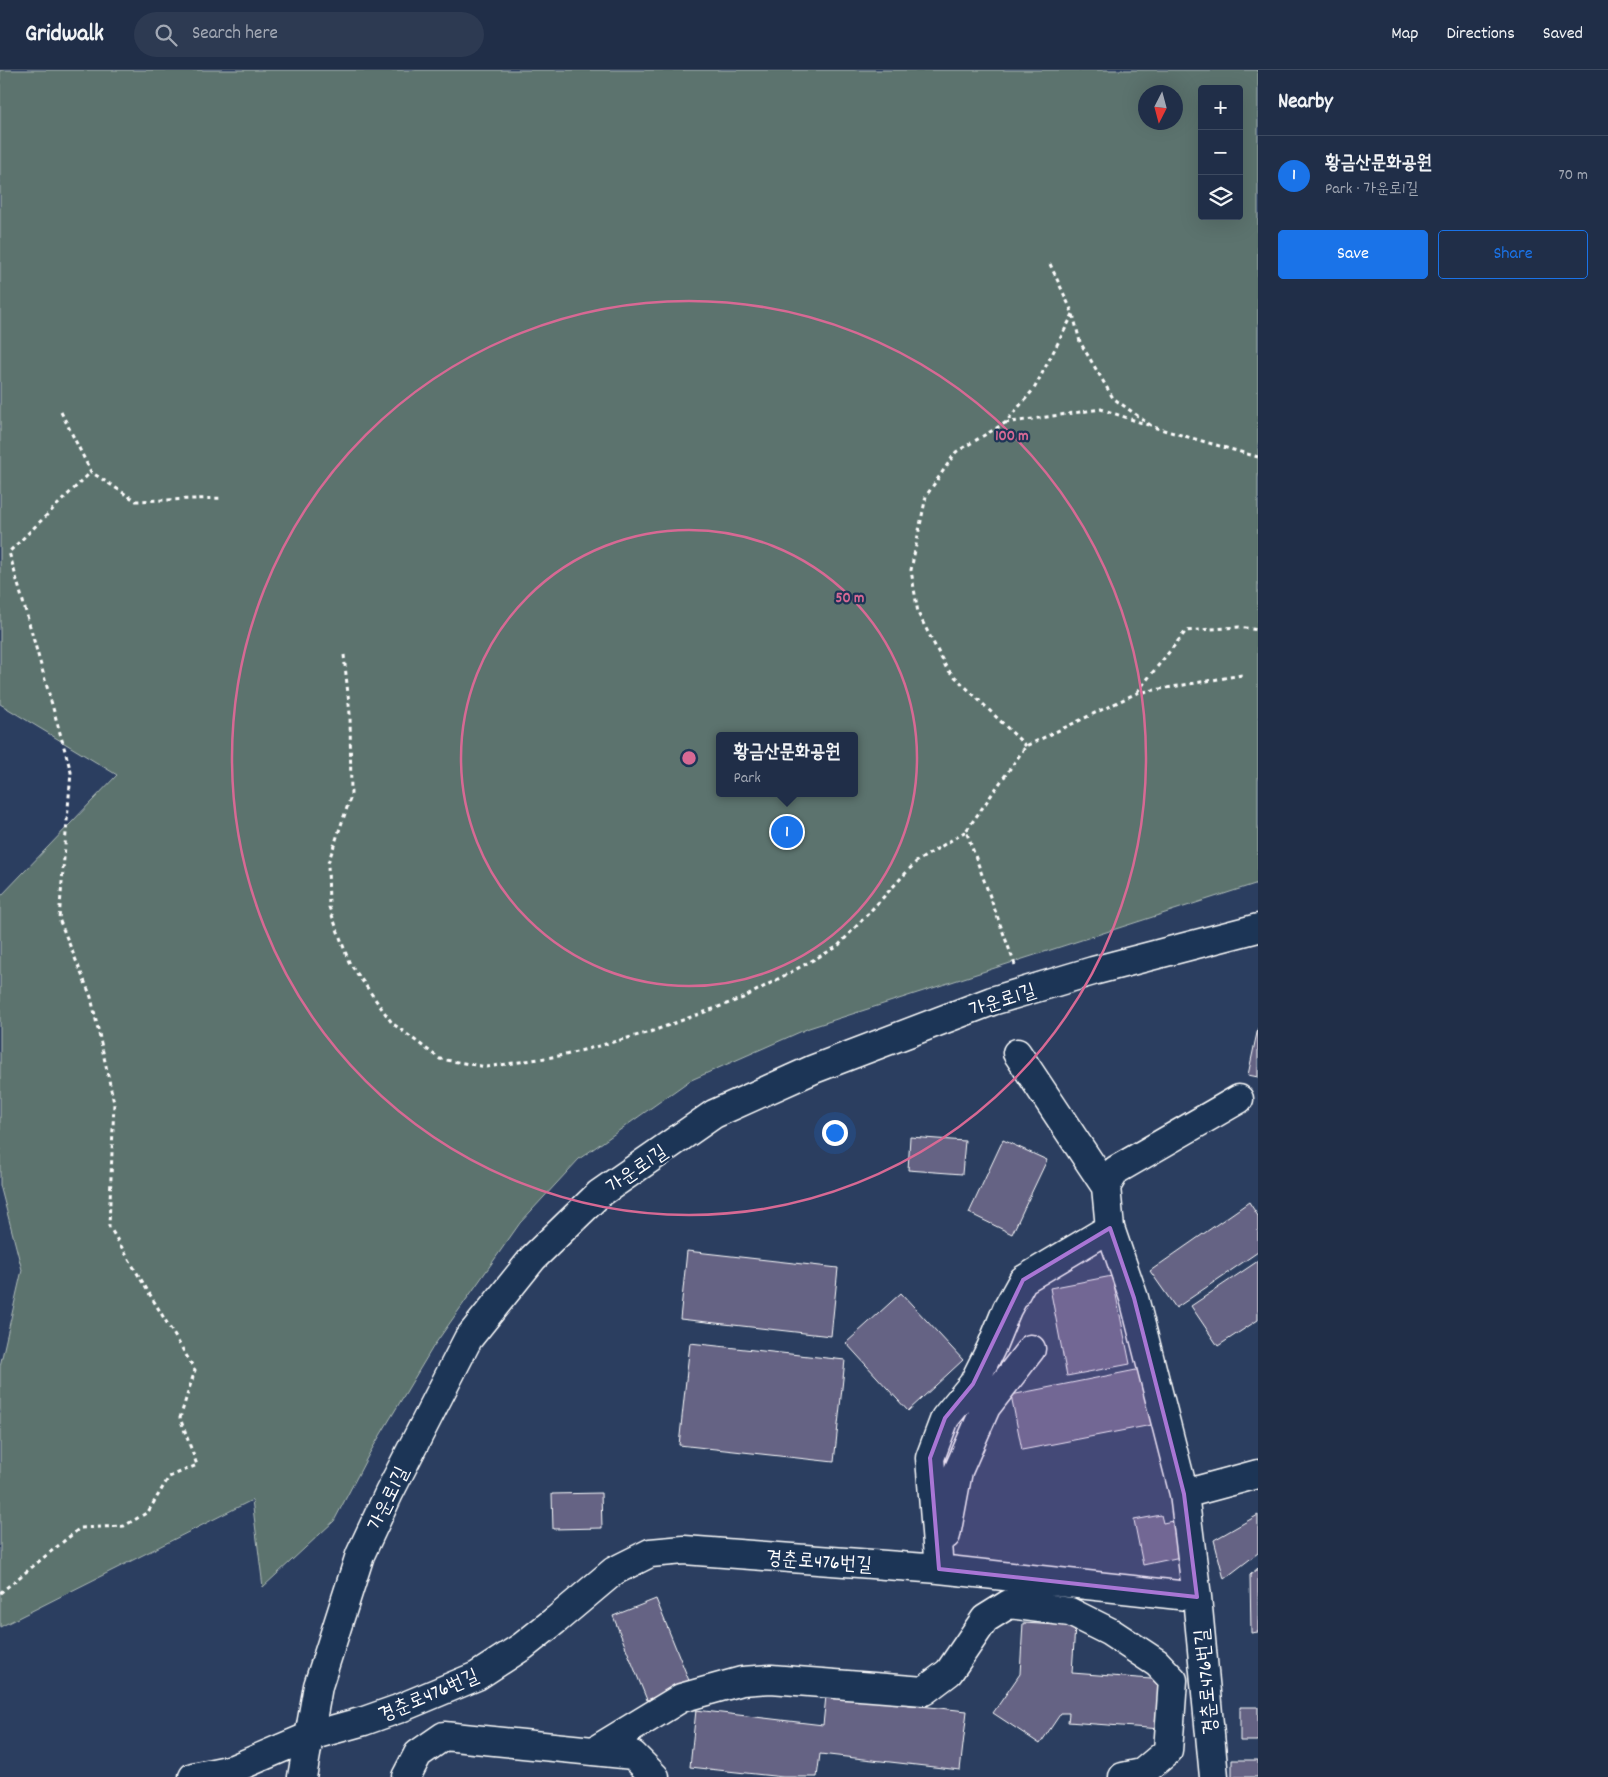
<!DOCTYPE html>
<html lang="en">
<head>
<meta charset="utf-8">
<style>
	:root { --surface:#202e48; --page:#2d3a52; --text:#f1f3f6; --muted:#a2a8b4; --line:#3d4a60; --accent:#1a73e8 }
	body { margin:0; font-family:Dekko,"Poor Story",sans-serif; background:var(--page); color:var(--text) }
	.controls { position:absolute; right:15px; top:15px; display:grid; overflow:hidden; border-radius:5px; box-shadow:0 5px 20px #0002 }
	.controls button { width:45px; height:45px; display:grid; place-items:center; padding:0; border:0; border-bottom:1px solid var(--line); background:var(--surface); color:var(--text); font:25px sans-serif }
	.compass { position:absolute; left:1138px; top:15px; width:45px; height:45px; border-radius:50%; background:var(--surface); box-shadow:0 5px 20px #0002; rotate:186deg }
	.you { position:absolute; left:834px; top:1062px; width:18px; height:18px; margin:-12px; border:4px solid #fff; border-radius:50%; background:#1a73e8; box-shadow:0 0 0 8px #1a73e833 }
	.badge { display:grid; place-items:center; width:32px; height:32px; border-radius:50%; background:var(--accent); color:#fff; font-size:16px; font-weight:700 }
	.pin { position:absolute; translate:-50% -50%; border:2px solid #fff; box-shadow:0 1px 5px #0006 }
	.popup { position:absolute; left:716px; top:662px; width:142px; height:65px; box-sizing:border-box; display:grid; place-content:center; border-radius:5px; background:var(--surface); filter:drop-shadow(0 1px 4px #0005); font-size:16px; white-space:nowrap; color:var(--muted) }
	.popup b { font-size:19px; color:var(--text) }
	.popup::after { content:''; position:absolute; left:50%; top:100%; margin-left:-10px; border:10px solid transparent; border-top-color:var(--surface) }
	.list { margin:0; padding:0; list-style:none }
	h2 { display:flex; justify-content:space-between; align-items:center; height:65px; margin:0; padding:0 20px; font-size:21px }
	h2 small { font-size:16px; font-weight:400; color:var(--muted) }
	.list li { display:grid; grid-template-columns:32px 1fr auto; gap:15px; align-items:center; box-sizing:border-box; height:80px; padding:0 20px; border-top:1px solid var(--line) }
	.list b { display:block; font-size:19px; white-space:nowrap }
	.list p { margin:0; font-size:16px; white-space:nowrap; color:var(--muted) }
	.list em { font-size:16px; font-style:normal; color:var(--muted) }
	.actions { display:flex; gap:10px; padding:15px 20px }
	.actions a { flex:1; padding:11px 0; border:1px solid var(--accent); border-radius:5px; text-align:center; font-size:18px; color:var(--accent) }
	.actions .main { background:var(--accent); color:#fff }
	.icon { flex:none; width:28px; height:28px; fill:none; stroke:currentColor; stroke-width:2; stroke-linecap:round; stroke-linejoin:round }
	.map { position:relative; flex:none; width:1258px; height:1707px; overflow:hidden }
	header { display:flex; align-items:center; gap:30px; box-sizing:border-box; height:70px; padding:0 25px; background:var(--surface); border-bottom:1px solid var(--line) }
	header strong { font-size:24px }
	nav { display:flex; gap:28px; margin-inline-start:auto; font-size:18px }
	.search { width:350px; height:45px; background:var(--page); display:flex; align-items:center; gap:12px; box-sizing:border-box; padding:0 18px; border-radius:28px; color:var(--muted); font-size:19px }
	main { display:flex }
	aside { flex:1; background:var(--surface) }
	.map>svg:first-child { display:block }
</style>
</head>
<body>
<header>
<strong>Gridwalk</strong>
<div class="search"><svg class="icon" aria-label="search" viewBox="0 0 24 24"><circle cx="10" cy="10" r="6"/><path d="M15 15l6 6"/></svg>Search here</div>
<nav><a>Map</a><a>Directions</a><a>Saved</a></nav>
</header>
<main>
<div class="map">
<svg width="1258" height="1707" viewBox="0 0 1258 1707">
	<rect width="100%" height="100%" fill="#2b3e60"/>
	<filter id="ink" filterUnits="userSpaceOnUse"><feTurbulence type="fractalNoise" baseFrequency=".02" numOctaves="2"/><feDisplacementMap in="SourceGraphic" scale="10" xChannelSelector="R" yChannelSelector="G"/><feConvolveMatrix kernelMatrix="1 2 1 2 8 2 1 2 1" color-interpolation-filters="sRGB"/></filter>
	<g filter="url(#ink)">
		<path fill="#5b736e" stroke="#adb9b6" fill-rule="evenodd" d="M0,0H1258V813L809,958L689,1011L579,1089L520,1153L433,1277L369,1384L334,1451L263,1517L252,1430L0,1557V1296L22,1200L0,1115V827L117,705L0,634ZM1202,19H1239V146H1202ZM1176,22V52H1146V22ZM720,666H854V723H720Z"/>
		<path fill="#656384" stroke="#fff" d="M1258,958V1007L1248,1005Z
			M910,1067L965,1071L962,1104L908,1100Z
			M1003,1070L1047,1090L1012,1164L969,1143Z
			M1249,1132L1258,1146V1182L1176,1238L1150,1201Z
			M687,1181L838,1198L831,1266L680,1249Z
			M1258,1191V1250L1218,1276L1191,1236Z
			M1112,1206L1130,1294L1067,1306L1050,1218Z
			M901,1223L963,1290L908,1341L846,1273Z
			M690,1273L845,1290L834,1392L679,1375Z
			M1151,1297L1162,1353L1022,1380L1011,1325Z
			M601,1423L602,1458L553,1459L552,1424Z
			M1161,1445L1163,1453L1182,1449L1190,1485L1143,1495L1134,1450Z
			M1258,1445V1483L1224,1509L1214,1470Z
			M1258,1498V1562L1251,1563L1250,1505Z
			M656,1529L690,1613L647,1630L613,1546Z
			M1023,1553L1075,1556L1072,1603L1164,1610L1161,1659L1068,1652L1069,1643H1061L1040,1674L993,1643L1020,1604Z
			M826,1626L967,1641L960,1700L820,1684L817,1707H783L690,1697L696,1640L823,1655Z
			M1240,1637H1258V1671H1240Z
			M1232,1690H1258V1707H1232Z"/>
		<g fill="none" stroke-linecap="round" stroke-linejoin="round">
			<g stroke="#fff" stroke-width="31">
				<path id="minor" d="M1017,983L1106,1117
					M1184,1424L1134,1228L1110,1158L1106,1117L1116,1100L1239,1029
					M946,1465L958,1401L986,1337L1031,1279
					M939,1499L930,1388L945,1348L973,1314L991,1278L1007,1239L1023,1210L1110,1158
					M1197,1527L1184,1424L1258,1404
					M594,1681L681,1628L742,1611L771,1609L924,1621L949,1602L985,1549L1009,1534L1070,1542L1110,1562L1157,1593L1173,1610L1168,1681L1142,1703L1123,1707
					M193,1707L233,1699L310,1666L364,1651L398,1639L477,1606L523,1576L557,1549L614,1501L650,1483L684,1480L939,1499L1197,1527L1214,1707
					M302,1707L318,1616L360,1485L389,1423L468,1269L533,1188L599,1124L714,1044L814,999L992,931L1093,901L1258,858
					M406,1707L418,1684L444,1666L633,1685L655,1707"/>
			</g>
			<path stroke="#fff" stroke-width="3" stroke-dasharray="4 4" stroke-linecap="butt" d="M1050,194L1073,244L1080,272L1113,328L1153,357L1258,387
				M61,342L91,402L136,431L223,428
				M1005,353L1101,339L1148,355
				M344,585L350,644L351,726L328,793L329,837L349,892L392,953L440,989L487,997L565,985L650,962L743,928L837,877L916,792L966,761
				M1137,622L1186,561L1239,557L1258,560
				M1026,676L947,599L918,543L911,500L926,426L956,382L1005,353L1034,319L1073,244
				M1015,895L966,761L1026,676L1137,623L1242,605
				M0,1523L80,1458L124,1456L148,1442L169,1407L197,1395L180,1348L195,1300L109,1156L114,1033L91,927L59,849L71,702L9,482L91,402"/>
			<use href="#minor" stroke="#1d3557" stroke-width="28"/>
		</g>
	</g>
	<path fill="#a976d5" fill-opacity="0.2" stroke="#a976d5" stroke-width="4" stroke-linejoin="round" d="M1110,1158L1134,1228L1184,1424L1197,1527L939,1499L930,1388L945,1348L973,1314L1023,1210Z"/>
	<g fill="none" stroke="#d76994" stroke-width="2.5">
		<circle cx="689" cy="688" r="228"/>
		<circle cx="689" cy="688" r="457"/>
	</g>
	<g text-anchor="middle" stroke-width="4.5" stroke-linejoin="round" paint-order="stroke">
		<g font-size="20" fill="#fff" stroke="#1d3557">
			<text transform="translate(1002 929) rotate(-18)" y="7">가운로1길</text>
			<text transform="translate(636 1098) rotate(-35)" y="7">가운로1길</text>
			<text transform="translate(387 1428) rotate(-64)" y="7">가운로1길</text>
			<text transform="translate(819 1490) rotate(4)" y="7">경춘로476번길</text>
			<text transform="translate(1205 1612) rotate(-95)" y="7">경춘로476번길</text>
			<text transform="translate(428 1624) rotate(-23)" y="7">경춘로476번길</text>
		</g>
	</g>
	<circle cx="689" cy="688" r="8" fill="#d76994" stroke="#1d3557" stroke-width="2.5"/>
	<g font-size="15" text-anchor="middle" font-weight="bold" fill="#d76994" stroke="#1d3557" stroke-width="4.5" stroke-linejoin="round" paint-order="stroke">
		<text x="1012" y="370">100 m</text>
		<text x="850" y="532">50 m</text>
	</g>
</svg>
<div class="controls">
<button>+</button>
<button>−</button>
<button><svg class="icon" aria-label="layers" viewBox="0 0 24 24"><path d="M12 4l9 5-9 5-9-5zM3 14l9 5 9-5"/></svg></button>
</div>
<svg class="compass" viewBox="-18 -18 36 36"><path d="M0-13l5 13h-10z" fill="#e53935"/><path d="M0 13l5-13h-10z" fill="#a2a8b4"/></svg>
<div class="you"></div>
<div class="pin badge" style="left:787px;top:762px">1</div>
<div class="popup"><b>황금산문화공원</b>Park</div>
</div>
<aside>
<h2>Nearby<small></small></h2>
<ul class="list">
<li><span class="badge">1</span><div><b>황금산문화공원</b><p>Park · 가운로1길</p></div><em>70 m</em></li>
</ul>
<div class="actions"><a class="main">Save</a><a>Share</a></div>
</aside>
</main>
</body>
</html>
